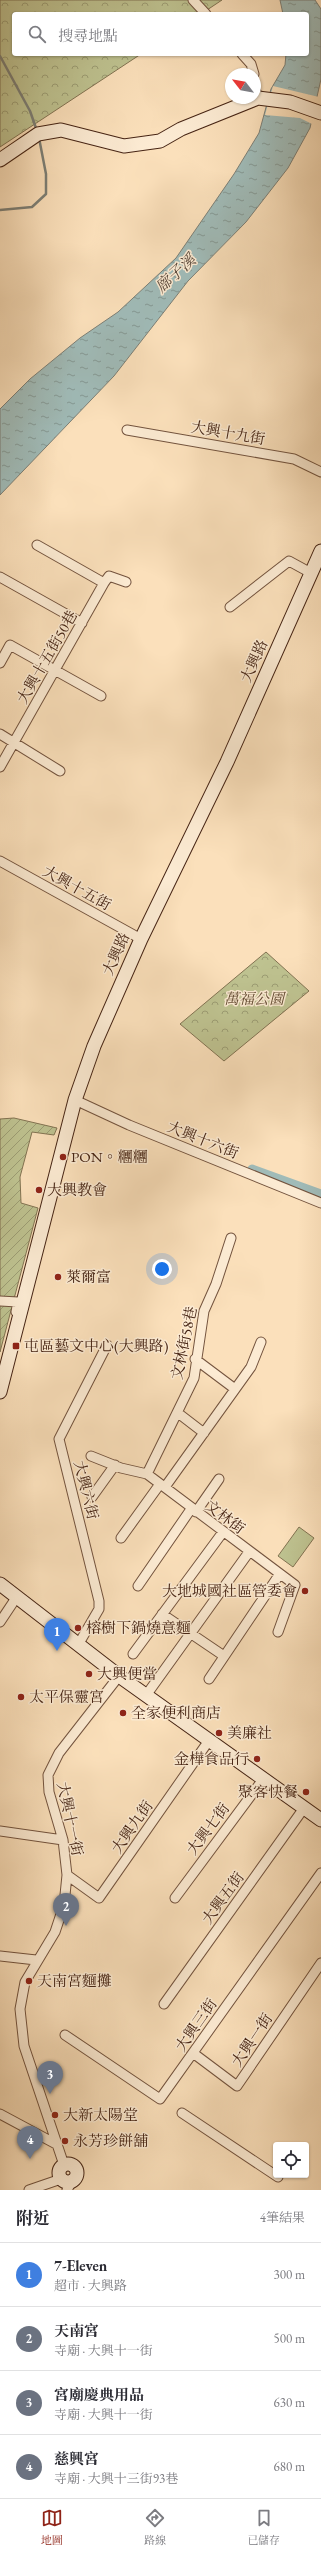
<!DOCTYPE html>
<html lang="zh-TW">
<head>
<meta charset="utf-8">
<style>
	:root { --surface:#fff; --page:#f7f7f7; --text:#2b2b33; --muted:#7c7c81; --line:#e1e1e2; --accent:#8f2418 }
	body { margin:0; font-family:"EB Garamond","Noto Serif TC",serif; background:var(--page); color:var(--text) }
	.controls { position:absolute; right:12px; bottom:12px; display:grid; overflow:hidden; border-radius:4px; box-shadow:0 1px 3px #0004 }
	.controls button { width:36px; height:36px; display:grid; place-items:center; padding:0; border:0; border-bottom:1px solid var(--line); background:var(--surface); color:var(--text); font:20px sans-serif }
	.compass { position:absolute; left:225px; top:68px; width:36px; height:36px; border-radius:50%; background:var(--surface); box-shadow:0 1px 3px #0004; rotate:301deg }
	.you { position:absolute; left:162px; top:1269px; width:14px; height:14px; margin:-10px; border:3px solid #fff; border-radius:50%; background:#1a73e8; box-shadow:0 0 0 6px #1a73e833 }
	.badge { display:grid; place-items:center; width:26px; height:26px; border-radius:50%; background:var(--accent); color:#fff; font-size:13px; font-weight:700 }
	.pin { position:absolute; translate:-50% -33px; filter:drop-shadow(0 1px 2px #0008) }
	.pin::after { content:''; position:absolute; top:21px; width:14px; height:12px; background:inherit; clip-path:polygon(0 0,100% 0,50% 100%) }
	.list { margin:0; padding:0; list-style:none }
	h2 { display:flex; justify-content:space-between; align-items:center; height:52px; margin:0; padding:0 16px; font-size:17px }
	h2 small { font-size:13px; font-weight:400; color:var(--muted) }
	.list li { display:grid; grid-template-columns:26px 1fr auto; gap:12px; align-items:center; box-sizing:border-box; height:64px; padding:0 16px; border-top:1px solid var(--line) }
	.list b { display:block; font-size:15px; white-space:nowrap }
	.list p { margin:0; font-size:13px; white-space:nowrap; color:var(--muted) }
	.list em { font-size:13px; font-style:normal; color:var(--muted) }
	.icon { flex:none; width:22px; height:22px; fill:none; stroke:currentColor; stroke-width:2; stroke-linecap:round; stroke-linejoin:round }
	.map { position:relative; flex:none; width:321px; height:2190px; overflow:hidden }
	.search { position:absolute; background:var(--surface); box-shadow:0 1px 3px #0004; left:12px; right:12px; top:12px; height:44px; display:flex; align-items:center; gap:10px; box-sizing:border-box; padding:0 14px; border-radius:4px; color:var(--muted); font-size:15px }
	.sheet { height:308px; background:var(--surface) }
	nav { display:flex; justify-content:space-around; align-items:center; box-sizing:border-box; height:56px; border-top:1px solid var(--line); background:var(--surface); font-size:11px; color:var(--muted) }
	nav a { display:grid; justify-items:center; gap:2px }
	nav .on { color:var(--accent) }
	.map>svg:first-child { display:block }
</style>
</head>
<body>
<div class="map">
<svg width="321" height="2190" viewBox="0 0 321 2190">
	<defs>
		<pattern id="forest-crowns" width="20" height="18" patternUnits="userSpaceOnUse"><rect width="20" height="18" fill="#bec290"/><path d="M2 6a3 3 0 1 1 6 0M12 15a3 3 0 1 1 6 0" fill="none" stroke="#9c9d74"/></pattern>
		<pattern id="garden-furrows" width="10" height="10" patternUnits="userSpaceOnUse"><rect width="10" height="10" fill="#bec290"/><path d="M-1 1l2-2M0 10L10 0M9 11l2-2" fill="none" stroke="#9c9d74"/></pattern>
		<pattern id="water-ripples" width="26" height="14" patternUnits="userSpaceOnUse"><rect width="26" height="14" fill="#a0bbb8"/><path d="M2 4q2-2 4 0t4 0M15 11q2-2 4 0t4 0" fill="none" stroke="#849894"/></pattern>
	</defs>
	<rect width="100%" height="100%" fill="#fbe0bb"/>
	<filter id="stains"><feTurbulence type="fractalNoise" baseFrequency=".005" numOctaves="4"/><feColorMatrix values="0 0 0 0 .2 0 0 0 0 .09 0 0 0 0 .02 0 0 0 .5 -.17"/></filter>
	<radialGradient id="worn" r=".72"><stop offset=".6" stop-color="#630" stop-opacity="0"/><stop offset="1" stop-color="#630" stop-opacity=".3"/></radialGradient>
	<path fill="url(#forest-crowns)" stroke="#827352" d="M0,0H222L201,14H14V54H141L0,147Z
		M266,952L309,991L224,1061L180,1024Z"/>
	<path fill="url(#garden-furrows)" stroke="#827352" d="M14,1118L57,1128L54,1135L32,1132L20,1177L21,1203L38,1208L0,1352V1119Z"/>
	<path fill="#bec290" stroke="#827352" d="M299,1527L314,1538L293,1567L278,1556Z"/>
	<path fill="url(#water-ripples)" stroke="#7c7f76" d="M280,0H315L321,9V79L310,128L288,168L246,222L188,281L114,376L0,495V409L30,379L80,338L118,312L176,258L234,174L259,133L271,89L285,65L286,54H307V14H283Z"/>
	<path fill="#fbe0bb" d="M273,86L319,97L312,124L300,118L265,115Z"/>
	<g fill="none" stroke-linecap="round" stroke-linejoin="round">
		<path stroke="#7c7f76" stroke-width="2.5" d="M0,56L30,111L37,131
			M0,210L32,207L46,194V174L39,138"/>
		<path stroke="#a0bbb8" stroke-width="9" d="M252,1169L321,1194"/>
		<g stroke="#73533e" stroke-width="11">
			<path id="street" d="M193,0L206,14
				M242,54L251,64L254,74
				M255,89L258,98
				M127,430L294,459L321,472
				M37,545L104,583
				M0,577L82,623
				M230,607L289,561L311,573
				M0,663L10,645L101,696
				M0,734L60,771
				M0,767L104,583L109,576L126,582
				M0,861L141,939
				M75,1100L129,1125L321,1203
				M0,1301L18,1302L16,1312
				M195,1359L235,1389
				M178,1413L204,1433
				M91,1456L121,1468L147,1474L295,1585L278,1632
				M147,1474L194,1378L204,1311L216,1284L231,1238
				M165,1487L251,1367L261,1342
				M92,1497L115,1465
				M196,1512L219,1479
				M121,1538L160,1484
				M138,1586L191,1509
				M162,1614L224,1656
				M0,1622L16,1598
				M78,1645L99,1609V1601L59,1439L107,1345
				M133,1654L223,1532
				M209,1679L279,1575
				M147,1694L249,1552
				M0,1831L63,1840
				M67,1875L99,1898L210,1739
				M175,1898L264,1778
				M0,1956L36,1960
				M164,2004L304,1808
				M65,2035L160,2099L321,1873
				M193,2053L237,2086L321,1963
				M182,2113L278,2177
				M0,2114L56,2144
				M64,2165L24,2046L20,2009L25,1982L55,1932L64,1905L67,1875L63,1840L49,1792L48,1775L59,1753L119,1676
				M29,2190L61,2179
				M67,2190L72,2181"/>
		</g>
		<g stroke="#462414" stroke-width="15">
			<path id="secondary" d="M0,160L38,134L61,130L124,146L160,141L181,129L258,98L290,102L321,113
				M0,1392L75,1100L94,1046L141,939L227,762L321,551
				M0,1584L119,1676L321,1820
				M59 2173a9 9 0 1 1 18 0a9 9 0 1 1-18 0Z"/>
		</g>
		<use href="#street" stroke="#fcebd3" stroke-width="9"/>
		<use href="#secondary" stroke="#fcebd3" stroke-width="13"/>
	</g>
	<g fill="#8f2418" stroke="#fcebd3" stroke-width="1.5">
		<circle cx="63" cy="1157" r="4"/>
		<circle cx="39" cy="1190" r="4"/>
		<circle cx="58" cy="1277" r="4"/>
		<rect x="12" y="1342" width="8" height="8" rx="2"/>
		<circle cx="305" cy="1591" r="4"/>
		<circle cx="78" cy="1628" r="4"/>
		<circle cx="89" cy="1674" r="4"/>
		<circle cx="21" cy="1697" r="4"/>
		<circle cx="123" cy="1713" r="4"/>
		<circle cx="219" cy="1733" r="4"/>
		<circle cx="257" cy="1759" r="4"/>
		<circle cx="306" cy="1792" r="4"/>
		<circle cx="29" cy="1981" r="4"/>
		<circle cx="55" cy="2115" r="4"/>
		<circle cx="65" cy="2141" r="4"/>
	</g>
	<g text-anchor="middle" stroke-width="3" stroke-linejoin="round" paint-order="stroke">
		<g font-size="15" fill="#462414" stroke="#fcebd3">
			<text transform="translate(228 433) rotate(10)" y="5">大興十九街</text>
			<text transform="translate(47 657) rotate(-60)" y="5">大興十五街50巷</text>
			<text transform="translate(254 661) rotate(-66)" y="5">大興路</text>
			<text transform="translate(77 888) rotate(29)" y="5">大興十五街</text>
			<text transform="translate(116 954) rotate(-66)" y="5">大興路</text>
			<text transform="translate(203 1140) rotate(22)" y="5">大興十六街</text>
			<text transform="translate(184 1343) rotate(-78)" y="5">文林街58巷</text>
			<text transform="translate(86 1490) rotate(76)" y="5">大興六街</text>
			<text transform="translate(225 1517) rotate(37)" y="5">文林街</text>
			<text transform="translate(70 1819) rotate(78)" y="5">大興十一街</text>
			<text transform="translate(132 1827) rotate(-55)" y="5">大興九街</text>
			<text transform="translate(208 1829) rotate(-53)" y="5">大興七街</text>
			<text transform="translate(223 1898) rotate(-54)" y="5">大興五街</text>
			<text transform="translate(196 2025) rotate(-55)" y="5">大興三街</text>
			<text transform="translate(252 2040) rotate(-56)" y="5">大興一街</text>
		</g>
		<g font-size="15" font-style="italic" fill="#644c33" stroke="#fcebd3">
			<text x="254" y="1004">萬福公園</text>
		</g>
		<g font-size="15" fill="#462414" stroke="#fcebd3" text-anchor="start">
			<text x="71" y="1162">PON。糰糰</text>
			<text x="47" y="1195">大興教會</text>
			<text x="66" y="1282">萊爾富</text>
			<text x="24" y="1351">屯區藝文中心(大興路)</text>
			<text x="297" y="1596" text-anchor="end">大地城國社區管委會</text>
			<text x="86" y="1633">榕樹下鍋燒意麵</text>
			<text x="97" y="1679">大興便當</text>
			<text x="29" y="1702">太平保靈宮</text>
			<text x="131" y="1718">全家便利商店</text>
			<text x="227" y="1738">美廉社</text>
			<text x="249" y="1764" text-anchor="end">金樺食品行</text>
			<text x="298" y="1797" text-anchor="end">聚客快餐</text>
			<text x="37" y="1986">天南宮麵攤</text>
			<text x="63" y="2120">大新太陽堂</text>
			<text x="73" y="2146">永芳珍餅舖</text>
		</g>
		<g font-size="16" font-style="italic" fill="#5c4a3d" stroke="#fcebd3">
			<text transform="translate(175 273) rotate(-42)" y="6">廍子溪</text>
		</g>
	</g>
	<rect width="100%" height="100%" filter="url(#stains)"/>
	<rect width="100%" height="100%" fill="url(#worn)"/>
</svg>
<div class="controls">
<button><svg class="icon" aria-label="locate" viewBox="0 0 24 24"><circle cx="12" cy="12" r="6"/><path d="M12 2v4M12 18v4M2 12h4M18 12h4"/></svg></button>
</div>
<svg class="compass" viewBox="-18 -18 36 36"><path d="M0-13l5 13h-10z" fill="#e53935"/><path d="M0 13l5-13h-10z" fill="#7c7c81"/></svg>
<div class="you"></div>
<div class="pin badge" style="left:57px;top:1651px;background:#3f7fe0">1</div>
<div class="pin badge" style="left:66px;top:1926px;background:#6b7280">2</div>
<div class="pin badge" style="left:50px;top:2094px;background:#6b7280">3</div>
<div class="pin badge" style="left:30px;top:2159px;background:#6b7280">4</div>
<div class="search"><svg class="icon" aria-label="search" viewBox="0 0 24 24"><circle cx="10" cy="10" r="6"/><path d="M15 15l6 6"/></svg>搜尋地點</div>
</div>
<section class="sheet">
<h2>附近<small>4筆結果</small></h2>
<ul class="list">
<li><span class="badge" style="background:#3f7fe0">1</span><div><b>7-Eleven</b><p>超市 · 大興路</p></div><em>300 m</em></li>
<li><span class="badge" style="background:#6b7280">2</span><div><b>天南宮</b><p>寺廟 · 大興十一街</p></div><em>500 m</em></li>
<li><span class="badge" style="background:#6b7280">3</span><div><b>宮廟慶典用品</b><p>寺廟 · 大興十一街</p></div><em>630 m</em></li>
<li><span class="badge" style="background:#6b7280">4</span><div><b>慈興宮</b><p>寺廟 · 大興十三街93巷</p></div><em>680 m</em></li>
</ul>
</section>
<nav>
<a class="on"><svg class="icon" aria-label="map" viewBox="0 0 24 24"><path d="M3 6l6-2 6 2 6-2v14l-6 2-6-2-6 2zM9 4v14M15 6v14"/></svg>地圖</a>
<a><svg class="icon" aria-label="directions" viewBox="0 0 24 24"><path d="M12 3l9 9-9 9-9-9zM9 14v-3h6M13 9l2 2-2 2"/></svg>路線</a>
<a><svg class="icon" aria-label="saved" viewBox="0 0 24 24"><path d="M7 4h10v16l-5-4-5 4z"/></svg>已儲存</a>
</nav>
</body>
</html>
